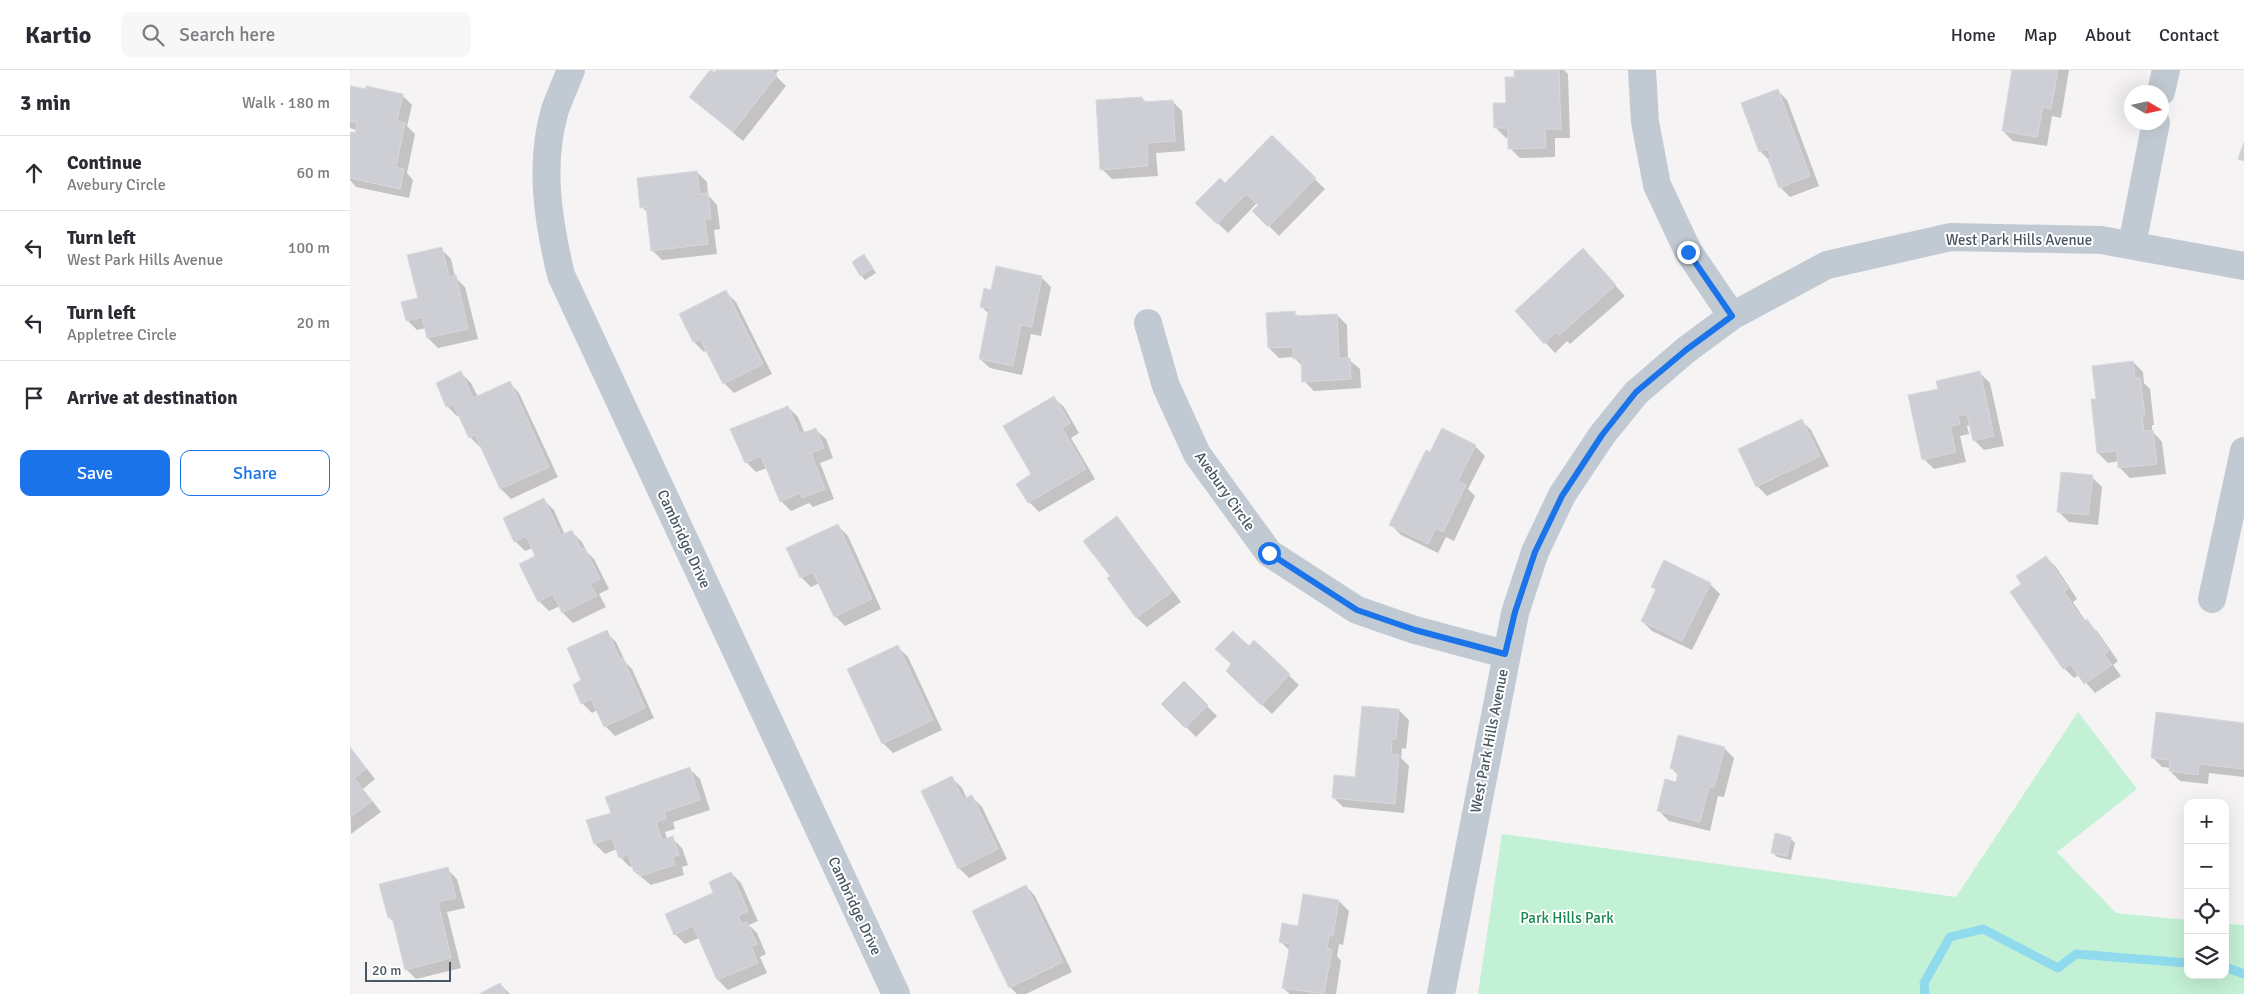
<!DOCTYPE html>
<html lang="en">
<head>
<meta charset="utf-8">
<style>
	:root { --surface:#fff; --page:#f7f7f7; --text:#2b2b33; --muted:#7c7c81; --line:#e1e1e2; --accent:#1a73e8 }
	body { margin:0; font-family:Signika,sans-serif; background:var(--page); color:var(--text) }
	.controls { position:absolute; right:15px; bottom:15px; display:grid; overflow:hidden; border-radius:10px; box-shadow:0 5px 20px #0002 }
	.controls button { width:45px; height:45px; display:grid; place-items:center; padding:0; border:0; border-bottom:1px solid var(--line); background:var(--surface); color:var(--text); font:25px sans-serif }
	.compass { position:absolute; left:1774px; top:15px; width:45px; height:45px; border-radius:50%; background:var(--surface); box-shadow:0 5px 20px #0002; rotate:99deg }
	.scale { position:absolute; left:15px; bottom:12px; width:86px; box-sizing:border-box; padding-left:5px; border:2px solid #4a5661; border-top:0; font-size:14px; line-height:18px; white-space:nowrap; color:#4a5661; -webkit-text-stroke:4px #fff; paint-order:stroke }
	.stop { position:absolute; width:15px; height:15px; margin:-11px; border:4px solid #1a73e8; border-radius:50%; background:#fff }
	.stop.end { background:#1a73e8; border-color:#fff; box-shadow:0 1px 5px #0008 }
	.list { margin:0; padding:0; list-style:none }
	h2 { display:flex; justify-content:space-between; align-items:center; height:65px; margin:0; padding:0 20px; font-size:21px }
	h2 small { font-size:16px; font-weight:400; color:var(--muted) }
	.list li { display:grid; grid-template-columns:32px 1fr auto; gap:15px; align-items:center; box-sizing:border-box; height:75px; padding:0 20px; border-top:1px solid var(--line) }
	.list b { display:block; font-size:19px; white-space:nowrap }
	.list p { margin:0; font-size:16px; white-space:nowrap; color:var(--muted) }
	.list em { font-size:16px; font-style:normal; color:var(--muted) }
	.actions { display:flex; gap:10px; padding:15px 20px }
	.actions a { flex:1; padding:11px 0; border:1px solid var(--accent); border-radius:10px; text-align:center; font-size:18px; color:var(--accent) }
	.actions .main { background:var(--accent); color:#fff }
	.icon { flex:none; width:28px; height:28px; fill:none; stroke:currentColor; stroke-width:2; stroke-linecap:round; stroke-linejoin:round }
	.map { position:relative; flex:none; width:1894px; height:924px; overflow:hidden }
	header { display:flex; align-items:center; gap:30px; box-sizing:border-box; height:70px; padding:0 25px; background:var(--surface); border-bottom:1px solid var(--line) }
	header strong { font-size:24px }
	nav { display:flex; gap:28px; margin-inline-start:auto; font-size:18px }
	.search { width:350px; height:45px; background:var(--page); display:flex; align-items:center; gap:12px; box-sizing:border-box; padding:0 18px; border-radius:10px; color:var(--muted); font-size:19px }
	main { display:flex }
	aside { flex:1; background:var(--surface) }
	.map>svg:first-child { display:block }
</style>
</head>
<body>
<header>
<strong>Kartio</strong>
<div class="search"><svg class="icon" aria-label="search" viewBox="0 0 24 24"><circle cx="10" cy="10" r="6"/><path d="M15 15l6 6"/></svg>Search here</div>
<nav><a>Home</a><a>Map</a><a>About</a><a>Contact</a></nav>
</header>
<main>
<aside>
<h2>3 min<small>Walk · 180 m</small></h2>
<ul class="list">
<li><svg class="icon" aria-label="ahead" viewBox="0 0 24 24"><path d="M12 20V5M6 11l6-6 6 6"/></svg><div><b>Continue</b><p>Avebury Circle</p></div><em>60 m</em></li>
<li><svg class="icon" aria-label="left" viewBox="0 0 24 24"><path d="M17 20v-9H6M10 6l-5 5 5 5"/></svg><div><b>Turn left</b><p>West Park Hills Avenue</p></div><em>100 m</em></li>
<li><svg class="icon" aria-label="left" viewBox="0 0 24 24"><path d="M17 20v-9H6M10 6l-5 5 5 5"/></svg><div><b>Turn left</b><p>Appletree Circle</p></div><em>20 m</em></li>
<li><svg class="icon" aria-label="arrive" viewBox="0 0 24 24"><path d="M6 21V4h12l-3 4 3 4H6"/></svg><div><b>Arrive at destination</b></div></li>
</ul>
<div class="actions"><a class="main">Save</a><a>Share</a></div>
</aside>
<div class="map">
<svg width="1894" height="924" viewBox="0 0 1894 924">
	<rect width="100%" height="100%" fill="#f5f3f3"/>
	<path fill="#c3f1d5" d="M1728,642L1787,719L1707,782L1766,843L1838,850V905H1875V854L1894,855V924H1128L1152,764L1606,827Z"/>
	<path fill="#0003" d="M361,0L365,3L368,0H429L425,5L436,16L393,71L340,27Z
		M1166,0H1214L1218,4L1220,68H1205V87L1170,88L1160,78L1159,68H1156L1146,58L1157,34L1166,8Z
		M1664,0H1719L1711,48L1702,46L1697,76L1663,71L1653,61Z
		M0,18L52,25L62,35L57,56L65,64L57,103L63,110L59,128L6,117L0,110V64L6,65L7,60L0,58Z
		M1427,20L1437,30L1469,116L1440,127L1430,117L1420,91L1410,81Z
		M792,28L797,33L822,31L832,41L835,81L806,83L808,106L762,109L752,99Z
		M922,67L975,119L929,166L904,141L909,135L907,133L878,163L847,133L875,115Z
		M347,102L357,112L358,125L367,135L370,159L364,160L367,184L312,190L302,180L298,143L292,137Z
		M91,179L101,189L105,207L115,217L128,269L88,278L78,268L76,258L67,260L57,250L69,229Z
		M514,186L526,203L515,210L511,205Z
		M1242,190L1275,226L1220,274L1217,271L1205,283L1166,241Z
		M691,207L701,217L691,266L681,264L672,305L640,298L630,289L639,244L631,236L642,221Z
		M376,222L386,232L422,304L384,323L374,313L357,280L354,282L344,272L331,245Z
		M945,243L949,247L987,245L997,255L998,289L1010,299L1011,318L964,321L954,311L953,297L944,287L929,288L919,278Z
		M1783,292L1793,302L1794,313L1800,319L1804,355H1802V361L1812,372L1816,404L1780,408L1770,398L1769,391L1758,393L1748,383L1747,330Z
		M111,303L121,313L128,327L160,313L169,323L208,407L161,429L151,419L132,376L130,377L120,367L110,345L107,346L97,336Z
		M1630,303L1640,313L1654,376L1634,380L1624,370L1621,355L1617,356L1619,364L1610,366L1616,392L1584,399L1574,389L1589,320Z
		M704,328L714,337L729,363L721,368L745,409L689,442L679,432L683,405Z
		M438,337L448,347L455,364L466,360L476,369L483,388L470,393L484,429L463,437L459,433L441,441L431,431L417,398L406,402L396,392Z
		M1451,350L1461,360L1479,396L1417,426L1407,416Z
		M1125,376L1135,386L1118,419L1125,426L1104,471L1096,467L1088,483L1051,465L1041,455L1080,384Z
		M1742,407L1752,417L1748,455L1719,452L1709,442Z
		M194,430L204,440L215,465L222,462L232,472L237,482L244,489L259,519L249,524L256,537L223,553L213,543L210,536L199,541L189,531L187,486L183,478L175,481L165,471Z
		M766,448L776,458L831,532L797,557L787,548L759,508L761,506Z
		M488,456L498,466L531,539L495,556L485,546L470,513L461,517L451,507Z
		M1696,487L1706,497L1727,529L1723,532L1736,552L1747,561L1768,591L1763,595L1771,606L1745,623L1729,605L1724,608L1714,598L1673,515Z
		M1360,514L1370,524L1342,580L1302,561L1292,551L1306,521L1302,516Z
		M256,562L266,572L276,593L282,599L304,648L265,666L255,656L247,640L242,643L232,633Z
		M904,572L949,615L922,644L887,611L899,578Z
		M548,577L558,587L592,660L543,683L533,673Z
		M834,613L867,646L846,667L813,634Z
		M1049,640L1059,650L1056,679L1052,678L1051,688L1059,696L1054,743L993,737L983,727L1006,708Z
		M1894,654V707L1859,703L1858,714L1830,711L1820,701L1821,698L1812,697L1802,687Z
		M0,677L25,709L13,719L31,742L1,764Z
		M1374,678L1384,688L1374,727L1368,726L1360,761L1319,751L1309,741L1327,713L1328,705L1321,698Z
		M340,699L350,709L360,740L323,752L325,759L315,762L317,769L322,768L332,778L338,795L332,797L334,805L301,815L285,802L283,796L280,797L270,787L267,779L255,784L245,774L262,743Z
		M602,708L612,718L617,729L622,727L632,737L657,789L619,808L609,798Z
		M1440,768L1445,773L1441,790L1427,787L1423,783Z
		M97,799L107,809L115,838L97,842L111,898L66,909L56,899L44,853L39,847Z
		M381,803L391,813L408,851L399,855L407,863L416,884L410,887L417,903L378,920L368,910L349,868L335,874L325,864L365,823Z
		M676,816L685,826L722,902L676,924H667L660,917Z
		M989,831L999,841L993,875L989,874L987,886L991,891L986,924H940L933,918L940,881L931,872Z
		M150,914L160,924H132Z"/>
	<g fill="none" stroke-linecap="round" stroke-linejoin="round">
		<path stroke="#90daee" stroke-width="9" d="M1875,897L1894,904
			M1575,924L1574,913L1600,867L1633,859L1708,898L1726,884L1838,893"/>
	</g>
	<path fill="#cdcfd5" stroke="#d7d9de" d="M360,0L365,2L366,0H421L427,5L383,62L339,27Z
		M1164,0H1209L1211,59H1195L1196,78L1158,79V58H1144L1143,33H1156L1155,7H1164Z
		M1662,0H1708L1701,39L1693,37L1687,67L1652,61Z
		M0,16L16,19V16L53,24L47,51L55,53L46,97L54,99L50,119L0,108V62L5,63L7,53L0,51Z
		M1428,19L1460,106L1429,118L1418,89L1421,88L1417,79L1409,82L1391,33Z
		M792,27L793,32L823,30L825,71L797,73L798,96L750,100L746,30Z
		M922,65L966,108L918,157L902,141L908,135L896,124L867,154L845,133L870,108L875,113Z
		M1894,72V91L1888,89Z
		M347,101L350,124L358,123L361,149L355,150L358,174L301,181L296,137L290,138L287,108Z
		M92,177L99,207L106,205L118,259L77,268L72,247L56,251L51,232L68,228L57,185Z
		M1233,178L1266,215L1209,265L1206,262L1194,274L1165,241Z
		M514,184L523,198L510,206L502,192Z
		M646,196L692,206L682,257L671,255L663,296L629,289L639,238L630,237L634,218L641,220Z
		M376,220L413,294L373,314L350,269L343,272L329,244Z
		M945,241V246L987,244L989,288H1000L1001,309L952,312L951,289H943V277L918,278L916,243Z
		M1783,291L1785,308H1790L1795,345L1792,346L1794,361L1803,360L1807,394L1768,398L1767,381L1747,383L1741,329H1746L1742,296Z
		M111,301L123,328L160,311L199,397L150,419L125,365L119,368L103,334L96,337L86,313Z
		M1630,301L1644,366L1623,371L1617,344L1608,346L1610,354L1600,356L1606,382L1572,390L1558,325L1588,319L1586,311Z
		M704,326L720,353L712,358L736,399L678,433L666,414L681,404L653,356Z
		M438,336L450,364L466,358L474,378L461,383L475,419L452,428L450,423L430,432L411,386L395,393L380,359Z
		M1452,349L1470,386L1406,417L1388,379Z
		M1092,358L1126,375L1108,411L1116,415L1093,462L1086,458L1078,474L1039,455L1076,380L1080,382Z
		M1711,402L1743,405L1738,445L1707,442Z
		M194,428L211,465L222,460L231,479L235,478L250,509L240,514L247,526L212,543L203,524L188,532L169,494L185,486L176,466L164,472L153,448Z
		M767,446L822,522L786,548L757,508L760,506L733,471Z
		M488,454L522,529L484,547L463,502L450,508L436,478Z
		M1696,486L1718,518L1714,522L1734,552L1737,549L1759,581L1754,584L1762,595L1734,614L1720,594L1713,599L1660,522L1671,514L1666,506Z
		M1314,490L1361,513L1332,571L1291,551L1306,519L1301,517Z
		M257,560L270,589L273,588L295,638L254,657L241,629L231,634L223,615L231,610L217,578Z
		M883,561L899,576L904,570L940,604L911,635L876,601L881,594L865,579Z
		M548,575L583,650L532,674L497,599Z
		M834,611L858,635L835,658L811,634Z
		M1012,636L1049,639L1046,669H1042L1041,684L1049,685L1045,734L982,728L984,705L1005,707Z
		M1806,642L1894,653V699L1849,694L1848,705L1819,701L1820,690L1801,688Z
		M1328,665L1375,677L1364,718L1359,717L1350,752L1307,741L1315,709L1326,712L1328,701L1320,698Z
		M0,677L16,699L4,708L22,731L0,747Z
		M340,697L350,730L314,742L316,749L306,752L312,770L323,766L329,785L322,787L325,795L290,806L289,801L284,802L278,785L269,788L262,768L244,774L236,750L261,743L255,727Z
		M602,706L613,729L622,725L648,779L608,799L571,721Z
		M1425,763L1441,767L1437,786L1421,783Z
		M98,797L106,828L88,832L101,888L55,900L42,847L38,848L29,814Z
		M381,802L398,841L388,846L392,854L397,852L407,874L401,876L408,893L367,910L343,856L324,865L315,844L363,823L359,812Z
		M676,815L713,892L659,918L622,841Z
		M953,824L989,830L983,866L979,865L977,878L982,880L974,924L932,918L940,874L929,872L932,853L948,856Z
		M150,913L156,924H129Z"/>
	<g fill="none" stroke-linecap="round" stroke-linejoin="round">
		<path stroke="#c1cad2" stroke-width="28" d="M221,0C216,13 210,26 205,40C189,94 198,151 211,205L546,924
			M1292,0L1295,52L1307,115L1338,181L1382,246
			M1811,22L1816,0
			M1782,175L1806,52
			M798,253L816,316L847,384L919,483L1007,540L1065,560L1155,584
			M1862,529L1894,381
			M1091,924L1165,543L1185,482L1212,425L1252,365L1286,323L1336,280L1382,246L1477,195L1601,167L1751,170L1894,196"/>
	</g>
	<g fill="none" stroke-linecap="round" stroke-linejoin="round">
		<path stroke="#1a73e8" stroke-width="6" d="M919,483L1007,540L1065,560L1155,584L1165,542L1185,482L1212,426L1252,365L1286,322L1336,280L1382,246L1338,182"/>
	</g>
	<g text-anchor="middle" stroke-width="4" stroke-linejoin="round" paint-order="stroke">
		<g font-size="15" fill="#4a5661" stroke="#fff">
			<text x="1669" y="175">West Park Hills Avenue</text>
			<text transform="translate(875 421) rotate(55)" y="5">Avebury Circle</text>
			<text transform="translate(334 469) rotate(65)" y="5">Cambridge Drive</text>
			<text transform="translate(1139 671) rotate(-79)" y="5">West Park Hills Avenue</text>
			<text transform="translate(505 836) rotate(65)" y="5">Cambridge Drive</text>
		</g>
		<g font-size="15" fill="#17864f" stroke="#fff">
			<text x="1217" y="853">Park Hills Park</text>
		</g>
	</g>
</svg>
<div class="controls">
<button>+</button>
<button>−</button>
<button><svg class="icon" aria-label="locate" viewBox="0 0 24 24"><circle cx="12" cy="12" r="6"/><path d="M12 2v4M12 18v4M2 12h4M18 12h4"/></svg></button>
<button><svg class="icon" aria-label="layers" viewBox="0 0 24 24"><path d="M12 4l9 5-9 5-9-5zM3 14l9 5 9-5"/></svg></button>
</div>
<svg class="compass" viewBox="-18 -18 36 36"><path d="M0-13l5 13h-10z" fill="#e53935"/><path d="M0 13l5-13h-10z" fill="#7c7c81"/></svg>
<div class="scale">20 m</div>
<div class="stop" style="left:919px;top:483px"></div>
<div class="stop end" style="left:1338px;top:182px"></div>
</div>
</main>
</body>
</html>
